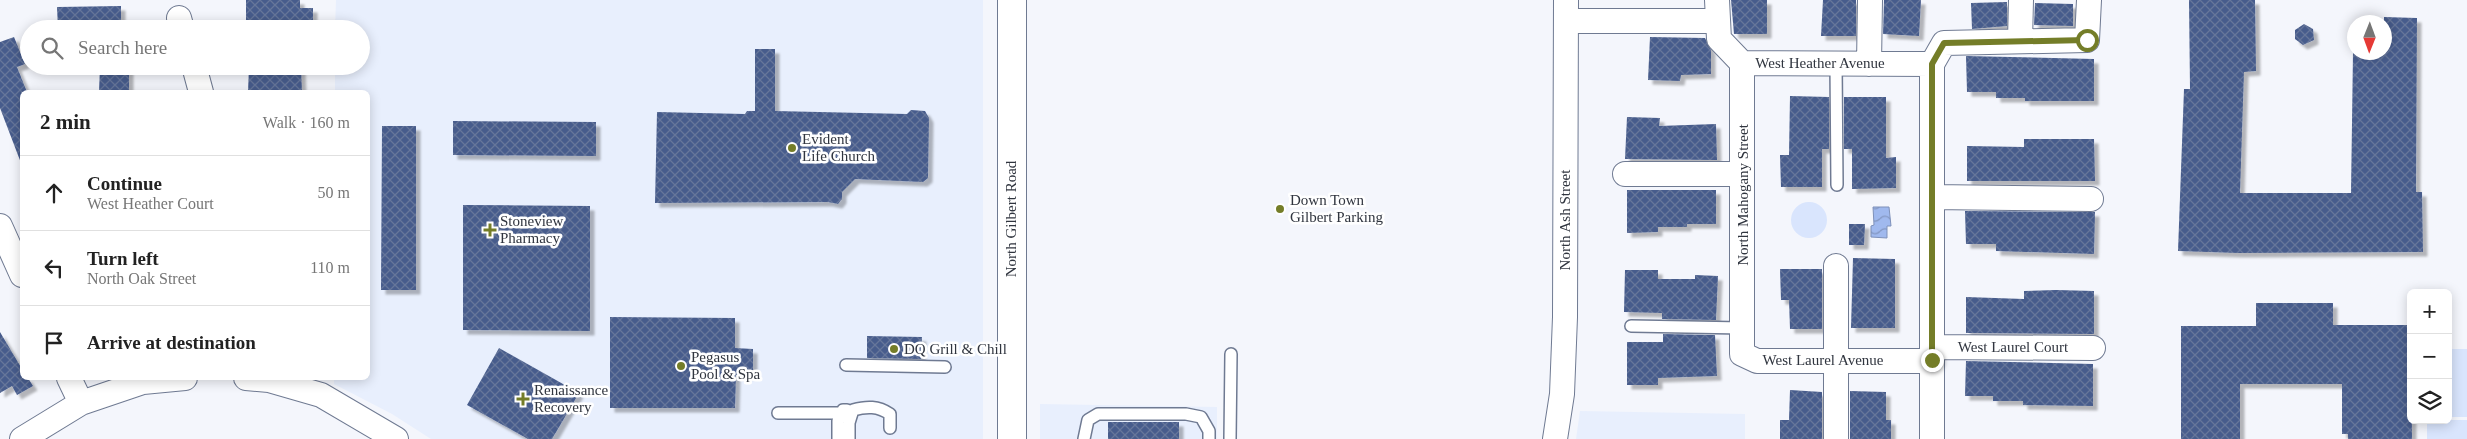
<!DOCTYPE html>
<html lang="en">
<head>
<meta charset="utf-8">
<style>
	:root { --surface:#fff; --page:#f2f2f2; --text:#222; --muted:#767676; --line:#e0e0e0 }
	body { margin:0; font-family:Georgia,serif; background:var(--page); color:var(--text) }
	.controls { position:absolute; right:15px; bottom:15px; display:grid; overflow:hidden; border-radius:8px; box-shadow:0 2px 12px #0003 }
	.controls button { width:45px; height:45px; display:grid; place-items:center; padding:0; border:0; border-bottom:1px solid var(--line); background:var(--surface); color:var(--text); font:25px sans-serif }
	.compass { position:absolute; left:2347px; top:15px; width:45px; height:45px; border-radius:50%; background:var(--surface); box-shadow:0 2px 12px #0003; rotate:181deg }
	.stop { position:absolute; width:15px; height:15px; margin:-11px; border:4px solid #747d28; border-radius:50%; background:#fff }
	.stop.end { background:#747d28; border-color:#fff; box-shadow:0 1px 5px #0008 }
	.list { margin:0; padding:0; list-style:none }
	h2 { display:flex; justify-content:space-between; align-items:center; height:65px; margin:0; padding:0 20px; font-size:21px }
	h2 small { font-size:16px; font-weight:400; color:var(--muted) }
	.list li { display:grid; grid-template-columns:32px 1fr auto; gap:15px; align-items:center; box-sizing:border-box; height:75px; padding:0 20px; border-top:1px solid var(--line) }
	.list b { display:block; font-size:19px; white-space:nowrap }
	.list p { margin:0; font-size:16px; white-space:nowrap; color:var(--muted) }
	.list em { font-size:16px; font-style:normal; color:var(--muted) }
	.icon { flex:none; width:28px; height:28px; fill:none; stroke:currentColor; stroke-width:2; stroke-linecap:round; stroke-linejoin:round }
	.map { position:relative; flex:none; width:2467px; height:439px; overflow:hidden }
	.search { position:absolute; background:var(--surface); box-shadow:0 2px 12px #0003; left:20px; top:20px; width:350px; height:55px; display:flex; align-items:center; gap:12px; box-sizing:border-box; padding:0 18px; border-radius:28px; color:var(--muted); font-size:19px }
	.panel { position:absolute; background:var(--surface); box-shadow:0 2px 12px #0003; left:20px; top:90px; width:350px; height:290px; border-radius:8px }
	.map>svg:first-child { display:block }
</style>
</head>
<body>
<div class="map">
<svg width="2467" height="439" viewBox="0 0 2467 439">
	<defs>
		<pattern id="water-waves" width="16" height="10" patternUnits="userSpaceOnUse" patternTransform="scale(1.25)"><rect width="16" height="10" fill="#a0b9ee"/><path d="M0 5q4-4 8 0t8 0" fill="none" stroke="#8397c2"/></pattern>
		<pattern id="building-cross-hatch" width="8" height="8" patternUnits="userSpaceOnUse" patternTransform="scale(1.25)"><rect width="8" height="8" fill="#475c8c"/><path d="M0 0l8 8M0 8l8-8" fill="none" stroke="#66769a"/></pattern>
		<filter id="shadow"><feDropShadow dx="4.5" dy="4.5" stdDeviation="1" flood-color="#0004"/></filter>
	</defs>
	<rect width="100%" height="100%" fill="#f4f6fc"/>
	<path fill="#e8effd" d="M336,0H983V439H431L392,414L334,384V378H368V92H335V66H361V29H335Z
		M1040,404L1217,407V439H1040Z
		M1580,411L1745,414V439H1576Z"/>
	<path fill="#d9e5fd" d="M1791 220a18 18 0 1 1 36 0a18 18 0 1 1-36 0Z
		M2448,349H2467V417H2448Z
		M2427,420H2467V439H2427Z"/>
	<path fill="url(#water-waves)" stroke="#7e91ba" d="M1873,207H1889L1891,226H1887V238L1871,237V226L1874,225Z"/>
	<path fill="url(#building-cross-hatch)" filter="url(#shadow)" d="M246,0H300V8H313V29H246Z
		M1731,0H1767V34H1734Z
		M1823,0H1856V36H1821Z
		M1884,0H1921L1919,36L1883,34Z
		M2189,0H2255L2256,71L2244,72L2240,193H2351L2353,52H2384V17L2417,18L2416,192H2422L2423,252L2238,253L2178,251L2184,89H2190Z
		M2007,2V26L1972,29L1971,3Z
		M2035,3L2073,4V26L2034,25Z
		M121,6V29H58L57,7Z
		M2304,24L2313,29L2314,40L2303,45L2295,39V30Z
		M14,37L25,64L17,67L27,92H22L21,163L0,108V42Z
		M1650,37L1705,38L1711,50V74L1681,75L1680,81L1648,80Z
		M755,49H775V111L907,114L911,110L925,111L929,118L928,178L923,182L855,179L842,192V199L838,204L828,202L655,203L657,112L745,114L747,111H755Z
		M1966,56L2094,59V101H2025V98H1996V92H1967Z
		M100,66H129V92H99Z
		M249,66H301L302,92H248Z
		M1790,96L1829,97V149H1822V187H1781L1780,155H1789Z
		M1844,97H1886V158L1896,157V188L1852,189V149H1844Z
		M1627,117L1660,118L1659,126L1716,124L1717,160L1625,159Z
		M453,121L596,122V156L453,155Z
		M382,126H416V290H381Z
		M2024,139H2094L2095,181H1967V146L2024,147Z
		M1627,190H1716V224H1687V227H1658V232L1627,233Z
		M463,205L590,206V331L463,330Z
		M1965,211L2095,212L2094,254L1996,251V244H1966Z
		M1849,224H1865L1864,245H1849Z
		M1853,258L1895,259V328H1851Z
		M1780,269H1822V329H1790L1789,300H1781Z
		M1625,270H1658V279H1695V275L1718,276L1716,320L1662,319V313L1624,312Z
		M2056,290L2094,291V334L1966,333V297L2024,299V291Z
		M2256,303H2333V325H2411L2412,439H2348V434H2342V384H2240V439H2181V326H2256Z
		M610,317L735,318V348L753,349V375H736L735,408H610Z
		M0,332L22,369V378H28L33,386L17,395L12,386L0,393Z
		M1663,334L1715,335L1717,376L1658,378V385H1627V342H1663Z
		M867,336L922,337L921,359L867,358Z
		M499,348L579,393L552,439H528L467,405Z
		M1966,361L2093,364V406L2023,405V401H1993V396H1965Z
		M1790,390L1822,392V439H1780V420H1789Z
		M1850,391L1886,392V420H1891V439H1850Z
		M1108,422H1179V439H1108Z"/>
	<g fill="none" stroke-linecap="round" stroke-linejoin="round">
		<g stroke="#6f7a92" stroke-width="14">
			<path id="lane" d="M1836,63L1837,185
				M1631,326L1743,328
				M846,365L945,367
				M778,413H842
				M838,439V421L843,410H847
				M849,439V423L853,410C867,406 878,406 890,414V428
				M1084,439L1088,420L1098,414H1186L1201,417L1209,431V439
				M1230,439L1231,354"/>
		</g>
		<g stroke="#6f7a92" stroke-width="26">
			<path id="street" d="M1717,0L1719,39L1742,63L1932,64
				M179,18L182,29
				M1566,21H1717
				M2020,41L2021,0
				M1742,63V354L1757,361H1932
				M1869,64L1870,0
				M1932,64V439
				M1932,64L1944,43L2087,40L2089,0
				M194,66L201,92
				M1625,174H1742
				M1932,197L2091,199
				M0,226L22,275
				M1836,266V439
				M1932,347L2093,348
				M69,378L81,403
				M246,378L269,380L321,395L396,439
				M22,439L81,403L143,382L185,378
				M1555,439L1562,394L1565,317L1566,0"/>
		</g>
		<g stroke="#6f7a92" stroke-width="30">
			<path id="primary" d="M1012,439V0"/>
		</g>
		<use href="#lane" stroke="#fff" stroke-width="11"/>
		<use href="#street" stroke="#fff" stroke-width="24"/>
		<use href="#primary" stroke="#fff" stroke-width="28"/>
	</g>
	<g fill="none" stroke-linecap="round" stroke-linejoin="round">
		<path stroke="#747d28" stroke-width="6" d="M1932,360V64L1944,43L2087,40"/>
	</g>
	<g fill="#747d28" stroke="#fff" stroke-width="2">
		<circle cx="792" cy="148" r="5"/>
		<circle cx="1280" cy="209" r="5"/>
		<path d="M487.5 222.5h5v5h5v5h-5v5h-5v-5h-5v-5h5z"/>
		<circle cx="894" cy="349" r="5"/>
		<circle cx="681" cy="366" r="5"/>
		<path d="M520.5 391.5h5v5h5v5h-5v5h-5v-5h-5v-5h5z"/>
	</g>
	<g text-anchor="middle" stroke-width="5" stroke-linejoin="round" paint-order="stroke">
		<g font-size="15" fill="#30353f" stroke="#fff">
			<text x="1820" y="68">West Heather Avenue</text>
			<text transform="translate(1743 195) rotate(-90)" y="5">North Mahogany Street</text>
			<text transform="translate(1011 219) rotate(-90)" y="5">North Gilbert Road</text>
			<text transform="translate(1565 220) rotate(-90)" y="5">North Ash Street</text>
			<text x="2013" y="352">West Laurel Court</text>
			<text x="1823" y="365">West Laurel Avenue</text>
		</g>
		<g font-size="15" fill="#30353f" stroke="#fff" text-anchor="start">
			<text x="802" y="144">Evident<tspan x="802" dy="17">Life Church</tspan></text>
			<text x="1290" y="205">Down Town<tspan x="1290" dy="17">Gilbert Parking</tspan></text>
			<text x="500" y="226">Stoneview<tspan x="500" dy="17">Pharmacy</tspan></text>
			<text x="904" y="354">DQ Grill &amp; Chill</text>
			<text x="691" y="362">Pegasus<tspan x="691" dy="17">Pool &amp; Spa</tspan></text>
			<text x="534" y="395">Renaissance<tspan x="534" dy="17">Recovery</tspan></text>
		</g>
	</g>
</svg>
<div class="controls">
<button>+</button>
<button>−</button>
<button><svg class="icon" aria-label="layers" viewBox="0 0 24 24"><path d="M12 4l9 5-9 5-9-5zM3 14l9 5 9-5"/></svg></button>
</div>
<svg class="compass" viewBox="-18 -18 36 36"><path d="M0-13l5 13h-10z" fill="#e53935"/><path d="M0 13l5-13h-10z" fill="#767676"/></svg>
<div class="stop" style="left:2087px;top:40px"></div>
<div class="stop end" style="left:1932px;top:360px"></div>
<div class="search"><svg class="icon" aria-label="search" viewBox="0 0 24 24"><circle cx="10" cy="10" r="6"/><path d="M15 15l6 6"/></svg>Search here</div>
<section class="panel">
<h2>2 min<small>Walk · 160 m</small></h2>
<ul class="list">
<li><svg class="icon" aria-label="ahead" viewBox="0 0 24 24"><path d="M12 20V5M6 11l6-6 6 6"/></svg><div><b>Continue</b><p>West Heather Court</p></div><em>50 m</em></li>
<li><svg class="icon" aria-label="left" viewBox="0 0 24 24"><path d="M17 20v-9H6M10 6l-5 5 5 5"/></svg><div><b>Turn left</b><p>North Oak Street</p></div><em>110 m</em></li>
<li><svg class="icon" aria-label="arrive" viewBox="0 0 24 24"><path d="M6 21V4h12l-3 4 3 4H6"/></svg><div><b>Arrive at destination</b></div></li>
</ul>
</section>
</div>
</body>
</html>
